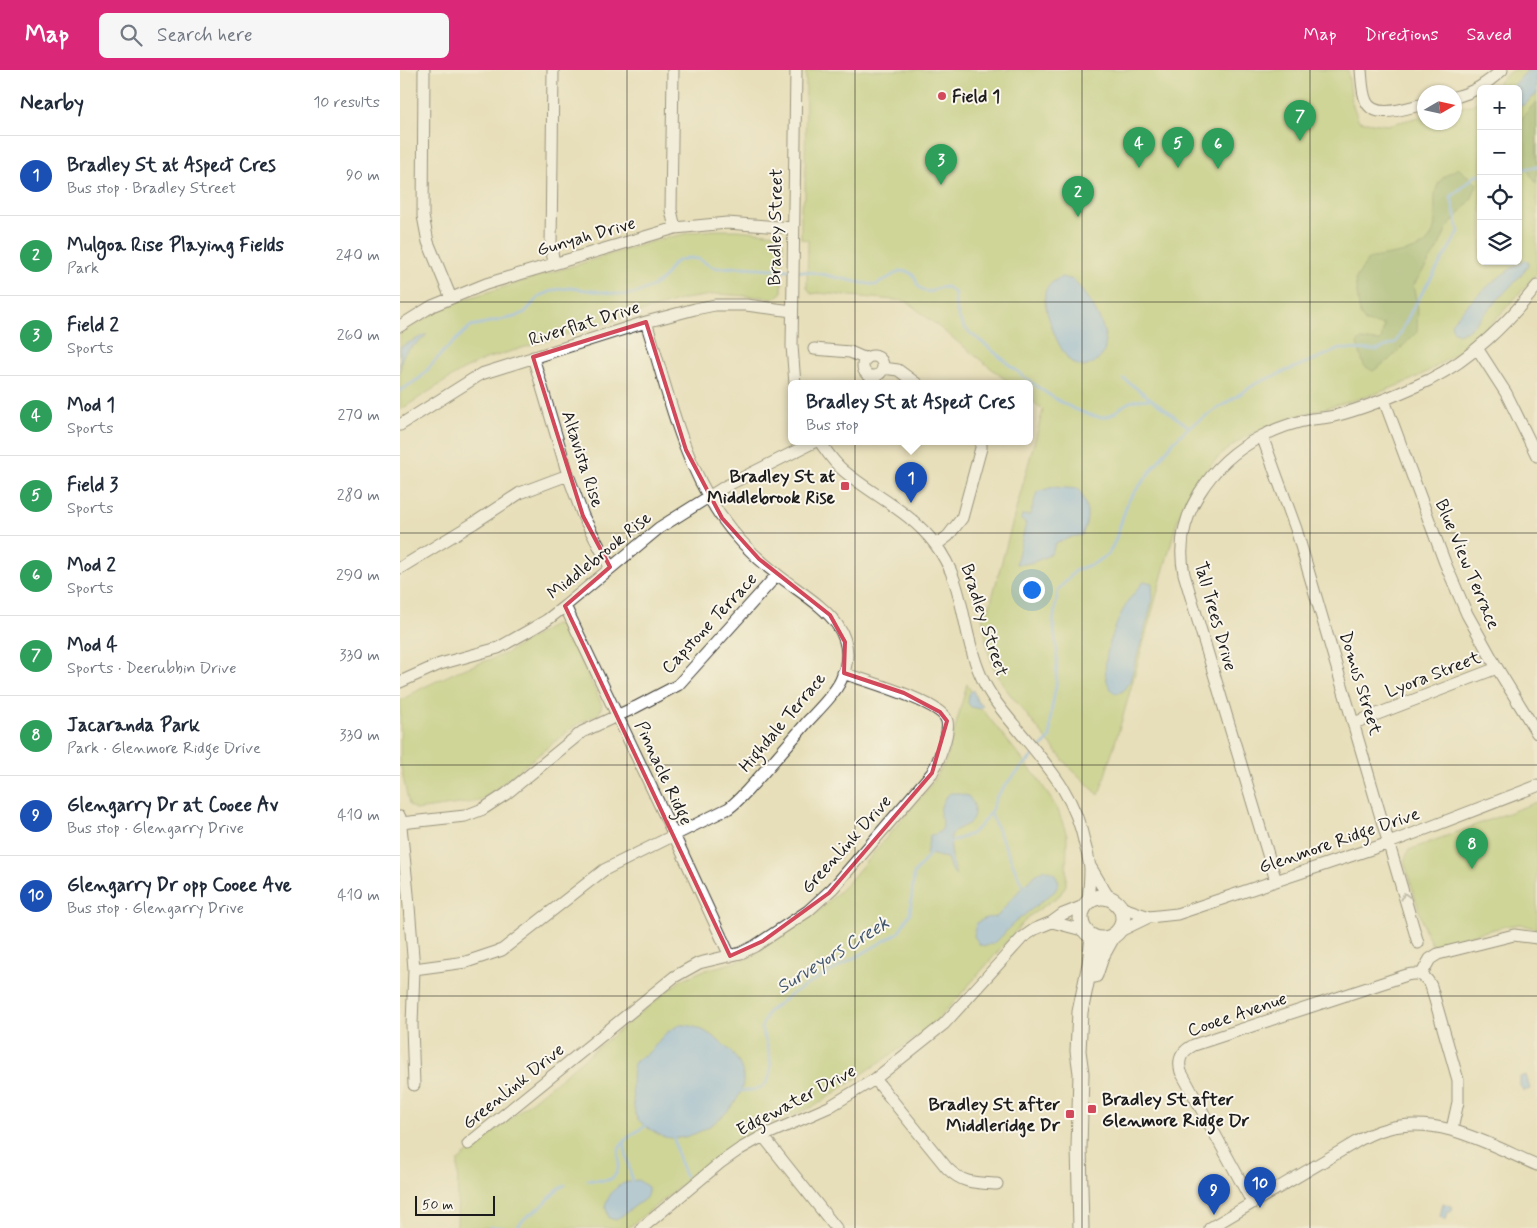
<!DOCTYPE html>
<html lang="en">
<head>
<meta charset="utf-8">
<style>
	:root { --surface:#fff; --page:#f6f6f7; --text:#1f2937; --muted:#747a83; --line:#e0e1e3; --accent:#db2777 }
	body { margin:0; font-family:Mynerve,sans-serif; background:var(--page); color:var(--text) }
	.controls { position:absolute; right:15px; top:15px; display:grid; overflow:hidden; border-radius:8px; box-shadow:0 1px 4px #0004 }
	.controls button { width:45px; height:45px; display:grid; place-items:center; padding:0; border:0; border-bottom:1px solid var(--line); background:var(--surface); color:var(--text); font:25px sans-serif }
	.compass { position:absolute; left:1017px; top:15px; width:45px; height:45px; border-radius:50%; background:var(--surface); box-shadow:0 1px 4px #0004; rotate:81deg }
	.scale { position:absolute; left:15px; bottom:12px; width:80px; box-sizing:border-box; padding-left:5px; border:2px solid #1c1c1c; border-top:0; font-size:14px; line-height:18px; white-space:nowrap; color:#1c1c1c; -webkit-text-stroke:4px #fbf7ec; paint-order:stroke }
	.you { position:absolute; left:631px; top:519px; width:18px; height:18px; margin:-12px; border:4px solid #fff; border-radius:50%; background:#1a73e8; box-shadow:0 0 0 8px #1a73e833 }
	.badge { display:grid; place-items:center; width:32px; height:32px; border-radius:50%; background:var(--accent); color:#fff; font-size:16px; font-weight:700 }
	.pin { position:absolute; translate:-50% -41px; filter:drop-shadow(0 1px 2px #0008) }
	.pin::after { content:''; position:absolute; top:26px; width:18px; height:15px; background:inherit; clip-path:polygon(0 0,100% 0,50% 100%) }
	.popup { position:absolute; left:388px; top:310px; width:245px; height:65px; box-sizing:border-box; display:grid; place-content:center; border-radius:8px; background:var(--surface); filter:drop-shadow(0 1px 4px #0005); font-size:16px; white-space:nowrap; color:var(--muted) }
	.popup b { font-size:19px; color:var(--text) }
	.popup::after { content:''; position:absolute; left:50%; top:100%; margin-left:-10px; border:10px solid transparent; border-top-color:var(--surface) }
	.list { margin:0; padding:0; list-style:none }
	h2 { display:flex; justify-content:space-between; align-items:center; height:65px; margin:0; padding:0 20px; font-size:21px }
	h2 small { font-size:16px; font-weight:400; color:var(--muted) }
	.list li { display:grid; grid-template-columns:32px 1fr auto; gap:15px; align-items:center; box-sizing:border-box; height:80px; padding:0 20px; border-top:1px solid var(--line) }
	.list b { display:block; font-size:19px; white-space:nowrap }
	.list p { margin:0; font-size:16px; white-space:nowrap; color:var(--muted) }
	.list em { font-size:16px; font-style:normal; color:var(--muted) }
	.icon { flex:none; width:28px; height:28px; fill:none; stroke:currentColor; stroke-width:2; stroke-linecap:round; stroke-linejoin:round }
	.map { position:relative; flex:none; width:1137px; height:1158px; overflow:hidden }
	header { display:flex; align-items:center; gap:30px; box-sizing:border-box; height:70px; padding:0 25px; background:var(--accent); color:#fff }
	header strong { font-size:24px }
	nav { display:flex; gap:28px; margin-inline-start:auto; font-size:18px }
	.search { width:350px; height:45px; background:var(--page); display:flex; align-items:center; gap:12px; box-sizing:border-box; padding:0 18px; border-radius:8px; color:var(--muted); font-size:19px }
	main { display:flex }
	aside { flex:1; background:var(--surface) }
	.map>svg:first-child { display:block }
</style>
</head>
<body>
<header>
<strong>Map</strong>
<div class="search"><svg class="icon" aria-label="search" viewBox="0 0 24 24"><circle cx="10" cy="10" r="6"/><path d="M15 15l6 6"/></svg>Search here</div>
<nav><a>Map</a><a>Directions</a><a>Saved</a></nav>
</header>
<main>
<aside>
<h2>Nearby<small>10 results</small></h2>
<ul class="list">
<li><span class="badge" style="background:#1a4fb4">1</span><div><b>Bradley St at Aspect Cres</b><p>Bus stop · Bradley Street</p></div><em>90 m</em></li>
<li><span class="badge" style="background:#2e9e5b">2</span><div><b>Mulgoa Rise Playing Fields</b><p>Park</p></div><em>240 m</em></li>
<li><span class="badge" style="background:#2e9e5b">3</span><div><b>Field 2</b><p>Sports</p></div><em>260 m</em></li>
<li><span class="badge" style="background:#2e9e5b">4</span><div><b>Mod 1</b><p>Sports</p></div><em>270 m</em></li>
<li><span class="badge" style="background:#2e9e5b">5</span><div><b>Field 3</b><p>Sports</p></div><em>280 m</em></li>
<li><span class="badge" style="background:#2e9e5b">6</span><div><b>Mod 2</b><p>Sports</p></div><em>290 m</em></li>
<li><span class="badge" style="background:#2e9e5b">7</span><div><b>Mod 4</b><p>Sports · Deerubbin Drive</p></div><em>330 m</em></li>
<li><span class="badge" style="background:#2e9e5b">8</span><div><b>Jacaranda Park</b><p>Park · Glenmore Ridge Drive</p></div><em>330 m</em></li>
<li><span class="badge" style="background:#1a4fb4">9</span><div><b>Glengarry Dr at Cooee Av</b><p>Bus stop · Glengarry Drive</p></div><em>410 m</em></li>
<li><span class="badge" style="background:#1a4fb4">10</span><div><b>Glengarry Dr opp Cooee Ave</b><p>Bus stop · Glengarry Drive</p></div><em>410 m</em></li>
</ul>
</aside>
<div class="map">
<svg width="1137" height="1158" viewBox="0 0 1137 1158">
	<rect width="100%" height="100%" fill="#fbf7ec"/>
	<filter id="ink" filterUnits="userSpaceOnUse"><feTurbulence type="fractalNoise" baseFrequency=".02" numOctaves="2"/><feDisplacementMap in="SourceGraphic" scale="10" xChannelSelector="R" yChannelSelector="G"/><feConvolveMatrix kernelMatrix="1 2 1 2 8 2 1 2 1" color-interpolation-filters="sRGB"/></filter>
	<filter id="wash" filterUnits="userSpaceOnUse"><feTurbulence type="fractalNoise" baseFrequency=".0096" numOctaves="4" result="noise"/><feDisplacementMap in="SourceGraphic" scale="20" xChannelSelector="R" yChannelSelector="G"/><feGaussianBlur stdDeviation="1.12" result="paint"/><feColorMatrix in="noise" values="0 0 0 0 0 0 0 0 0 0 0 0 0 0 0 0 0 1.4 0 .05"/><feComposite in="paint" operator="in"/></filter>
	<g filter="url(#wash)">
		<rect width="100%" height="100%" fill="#e7dfb9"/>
		<path fill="#b1c96e" stroke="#667245" d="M406,0H948L952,33L959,51L987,55L1024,46V52H1054L1055,39L1074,34L1081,28V191H1118V19H1091L1112,0H1137V203C1101,246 1063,286 1011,310C916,353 822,335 777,452L722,650L699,725L668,696L605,618L594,598L587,578L582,544L586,543L589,539L643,340L630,329V314H611L506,231L418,223L411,224L407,217L408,170L401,169V136L405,127Z
			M313,160H337L377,164L383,173L382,222L375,228L318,224L284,229L86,289L61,301L0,340V264L36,242L62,230L261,169L294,162Z
			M155,554L164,556L202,635L199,644L176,655L80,731L16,740L9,735L0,693V631L22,618L58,601L105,584Z
			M567,614L578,634L639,710L658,740L667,765L666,815L660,825L628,847L556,930L531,956L514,969L415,1036L360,1058L338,1070L228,1158H57L58,1091L281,910L302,901L343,890L353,885L419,841L447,814L531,715L546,691Z
			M1137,732V859L1120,854L1106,856L1032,875L1025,860L1004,791L1009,780Z"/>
		<path fill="#8cad61" stroke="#54643e" d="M1137,32V114L1118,87V53L1131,37Z
			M1058,98L1077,114L1071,130L1047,158L1038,178L1013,216L1018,238L1017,262L990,289L973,301L964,296L957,273L960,270L981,271L984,255L965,252L960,244L955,210L968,189C984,185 1016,183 1027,172C1045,153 1024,123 1045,106C1049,103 1054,101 1058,98Z"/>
		<path fill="#7db2eb" stroke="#4c6784" d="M1128,0H1137V24L1125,34L1118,37V19H1110Z
			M1126,190L1129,193L1123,203L1070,259L1058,264L1053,260L1051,253C1069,232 1101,202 1126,190Z
			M662,207L674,210C687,227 717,265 701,287C697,292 690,295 684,297C681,296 676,295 673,293C660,285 642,238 645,222C647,216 655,209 662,207Z
			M27,264C20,274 6,278 3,286C1,290 1,297 0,302V277Z
			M653,417L679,419C688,436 690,448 682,465L671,467L655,474L652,483C640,490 630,495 616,494L626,453L621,450L622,445H630L637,422Z
			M744,511L752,513L753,528L748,548L730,611L723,621L715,624C693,604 714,558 725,536C730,527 738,519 744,511Z
			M573,620L577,631L583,636L580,639L571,637L568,633L569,624Z
			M550,723H556L568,726C572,731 575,734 574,740C574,759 561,753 552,764C548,768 553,799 556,805L551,800L547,788C539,787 533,784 526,784L530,765C536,765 544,761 543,753C542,746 540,751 540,745C540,736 543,729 550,723Z
			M644,799L654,803L659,812L655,821L614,853L596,872L586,876L580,875L574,866L576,853L586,848L597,847C611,830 625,811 644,799Z
			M279,955C295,954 308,962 320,972C333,982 345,996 343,1013C340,1042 286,1081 258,1064C250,1059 242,1055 237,1048C232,1040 230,998 235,992C239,988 244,986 248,983C255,978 259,969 266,963C270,960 275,958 279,955Z
			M1126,1005L1130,1019L1124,1021L1120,1016V1007Z
			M238,1110L248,1117V1122L246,1128L216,1150L209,1148L205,1135C213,1118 218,1113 238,1110Z
			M1043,1133L1053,1137L1051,1142H1048L1046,1150L1040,1147Z"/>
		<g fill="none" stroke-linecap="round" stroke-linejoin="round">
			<path stroke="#7db2eb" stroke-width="3" d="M1118,100L1137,97
				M397,201C423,202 449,212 476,215L500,201L509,202L515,207C517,217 520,220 530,222L538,218L547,217L555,223C554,235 558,250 566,259C574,267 584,273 593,281C620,304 663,341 699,347C712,349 718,338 728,333C735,329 743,330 750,329
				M724,309L789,357
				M0,321L20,308L45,280L71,256L115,247L124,243L140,226L154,220L170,218L225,225L237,223L253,216L264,208L270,198L277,191L288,188L298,189L315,198L341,197L390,200
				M590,742L623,817
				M548,773L571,764L581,755L592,739L597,726L608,712L650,668L651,642L656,616L657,581L653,552L658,520L676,500L693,494L708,485L715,471L728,431L773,372L789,357L857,313L940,279L978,280L996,272L1013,238L1059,162L1051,127L1075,106L1081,105
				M341,1021C347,1020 355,1021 360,1018C380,1008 367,973 361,958L368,942L393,923L498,863L510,843L514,804L533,780
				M274,1068L277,1084L285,1106
				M224,1073L232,1111
				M188,1110C205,1111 217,1114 219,1092C219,1088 218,1083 219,1080C222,1069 237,1062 245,1056
				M90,1157L106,1158
				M116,1158L126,1147L143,1135L158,1119L165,1115"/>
		</g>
	</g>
	<g filter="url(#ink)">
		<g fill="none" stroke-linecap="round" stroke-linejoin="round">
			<g stroke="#3a3934" stroke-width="13">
				<path id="minor" d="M24,0L23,146L28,172L51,228
					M153,0L151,175L154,194
					M273,0L271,140L275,158
					M961,0C962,10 962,22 966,31C974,51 1009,37 1024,34
					M1054,27C1074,23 1087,13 1102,0
					M0,256L32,236L86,214L275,158L327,153L393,158
					M1077,278L1106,323L1137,386
					M414,279L450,282L466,289
					M463 296a10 10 0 1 1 20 0a10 10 0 1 1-20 0Z
					M133,287L168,405L183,446L210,497
					M483,298L498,300L517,314
					M395,314L392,276L396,0
					M984,330L1045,493L1067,544L1097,598L1137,663
					M0,355L81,304L246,252L295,239L315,235H346L392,241
					M862,366L896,459L1018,873
					M420,372C427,382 434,393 444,401C474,426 511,442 535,474C566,514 561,562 581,606C590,627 605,644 620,662C651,700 675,726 685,775C687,782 689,790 690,798C690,809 689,821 688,832
					M536,475L548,466L562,448L581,378V372
					M0,498L74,453L120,423L168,405
					M165,536L274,765L330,886
					M0,612L40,594L98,578L130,560L147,550L165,536L259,458L326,416L414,372
					M954,653L1097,598
					M0,747L8,824L14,899L12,955L14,1015
					M1,753L65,746L83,739L106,724L182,662L236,637L278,615L377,505
					M690,796L709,828
					M876,811L784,504C772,446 811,392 862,366C876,359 895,352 912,349C919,348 927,348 934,346C967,338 999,324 1029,310C1073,288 1107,253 1137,216
					M720,837L749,847L777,844L989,773L1137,716
					M652,852L686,861
					M720,861L749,847
					M14,899L66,892L102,880L204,800L329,738C342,728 352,715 363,703C378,686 393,669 408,651C419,639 434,625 441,610C465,556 412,532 378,505C356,488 336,468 320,445C281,388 267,318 246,252
					M1021,905L1030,889L1038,884L1114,865L1137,868
					M475,1009L547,1098C563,1114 576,1113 597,1114
					M363,1066L436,1158
					M68,1074L274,907L299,893L341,883L355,876L408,841L433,818L532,703C538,692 550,664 547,651C543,632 462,610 443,603
					M852,1132L781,1002C777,989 782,981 794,975L1007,905C1019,902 1026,906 1031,916L1058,1010V1032L1052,1059
					M242,1158L320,1093L340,1079L363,1066L429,1037L475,1009L544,954L622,868L635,859L652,852L663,844L686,835
					M810,1158L951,1075C962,1068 974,1062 986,1059C1039,1044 1090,1075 1137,1095"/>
			</g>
			<g stroke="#3a3934" stroke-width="17">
				<path id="major" d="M681 848a21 21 0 1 1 42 0a21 21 0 1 1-42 0Z
					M695,905L701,887L712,867
					M681,1158L679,1078L681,1003L678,981L680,942L690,894L693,867"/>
			</g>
			<use href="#minor" stroke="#fff" stroke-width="11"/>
			<use href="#major" stroke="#fff" stroke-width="15"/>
		</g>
		<defs><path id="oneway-chevron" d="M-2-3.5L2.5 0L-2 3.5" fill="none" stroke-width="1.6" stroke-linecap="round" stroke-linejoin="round" transform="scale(1.25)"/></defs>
		<use stroke="#999" href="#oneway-chevron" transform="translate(1005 826) rotate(-106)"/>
	</g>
	<path d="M0 0H1137V1158H0ZM246,252L286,380L322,448L359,489L430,545L445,572L444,603L504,623L540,642L547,651L532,703L429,823L363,871L330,886L165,536L210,497L183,446L133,287Z" fill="#e7dfb9" fill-opacity=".55" fill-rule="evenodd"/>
	<path fill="none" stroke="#d1495b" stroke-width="4" stroke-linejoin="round" d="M246,252L286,380L322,448L359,489L430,545L445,572L444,603L504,623L540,642L547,651L532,703L429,823L363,871L330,886L165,536L210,497L183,446L133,287Z"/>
	<path fill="none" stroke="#1c1c1c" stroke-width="1" stroke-opacity="0.55" d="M227,0V1158M455,0V1158M682,0V1158M910,0V1158M0,232H1137M0,463H1137M0,695H1137M0,926H1137"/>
	<g fill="#d1495b" stroke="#fbf7ec" stroke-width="2">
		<circle cx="542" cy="26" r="5"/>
		<rect x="440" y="411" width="10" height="10" rx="2.5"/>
		<rect x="687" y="1034" width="10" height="10" rx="2.5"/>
		<rect x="665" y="1039" width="10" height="10" rx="2.5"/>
	</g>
	<g text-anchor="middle" stroke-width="4" stroke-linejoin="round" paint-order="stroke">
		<g font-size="18" font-weight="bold" fill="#1c1c1c" stroke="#fbf7ec" text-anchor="start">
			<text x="552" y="32">Field 1</text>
			<text x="435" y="412" text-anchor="end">Bradley St at<tspan x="435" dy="21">Middlebrook Rise</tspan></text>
			<text x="702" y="1035">Bradley St after<tspan x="702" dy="21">Glenmore Ridge Dr</tspan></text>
			<text x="660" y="1040" text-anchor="end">Bradley St after<tspan x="660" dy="21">Middleridge Dr</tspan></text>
		</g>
		<g font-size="18" fill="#1c1c1c" stroke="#fbf7ec">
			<text transform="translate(375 157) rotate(-89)" y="6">Bradley Street</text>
			<text transform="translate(186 166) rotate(-16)" y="6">Gunyah Drive</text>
			<text transform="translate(184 253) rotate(-17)" y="6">Riverflat Drive</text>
			<text transform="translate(183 389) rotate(72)" y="6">Altavista Rise</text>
			<text transform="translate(199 485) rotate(-39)" y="6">Middlebrook Rise</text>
			<text transform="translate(1068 494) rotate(67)" y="6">Blue View Terrace</text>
			<text transform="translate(816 546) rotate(74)" y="6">Tall Trees Drive</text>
			<text transform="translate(585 550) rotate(72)" y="6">Bradley Street</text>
			<text transform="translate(309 553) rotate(-47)" y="6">Capstone Terrace</text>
			<text transform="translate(1033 604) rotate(-21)" y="6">Lyora Street</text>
			<text transform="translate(961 613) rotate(73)" y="6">Domus Street</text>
			<text transform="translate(382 652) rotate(-50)" y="6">Highdale Terrace</text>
			<text transform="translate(264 703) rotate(65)" y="6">Pinnacle Ridge</text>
			<text transform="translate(939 770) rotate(-19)" y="6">Glenmore Ridge Drive</text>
			<text transform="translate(446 774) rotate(-48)" y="6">Greenlink Drive</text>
			<text transform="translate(837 944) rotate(-19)" y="6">Cooee Avenue</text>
			<text transform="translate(113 1016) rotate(-39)" y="6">Greenlink Drive</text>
			<text transform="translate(396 1030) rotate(-28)" y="6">Edgewater Drive</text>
		</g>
		<g font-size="19" font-style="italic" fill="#43586f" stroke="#fbf7ec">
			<text transform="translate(432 884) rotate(-32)" y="7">Surveyors Creek</text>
		</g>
	</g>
</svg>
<div class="controls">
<button>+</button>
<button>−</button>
<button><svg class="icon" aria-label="locate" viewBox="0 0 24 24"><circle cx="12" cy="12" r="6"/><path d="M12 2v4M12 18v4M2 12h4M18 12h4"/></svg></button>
<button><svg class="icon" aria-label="layers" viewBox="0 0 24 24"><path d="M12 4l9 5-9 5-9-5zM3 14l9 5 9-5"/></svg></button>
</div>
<svg class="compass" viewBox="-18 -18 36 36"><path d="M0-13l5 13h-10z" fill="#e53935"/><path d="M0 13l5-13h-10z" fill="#747a83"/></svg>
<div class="scale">50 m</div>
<div class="you"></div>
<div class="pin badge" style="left:511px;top:433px;background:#1a4fb4">1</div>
<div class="popup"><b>Bradley St at Aspect Cres</b>Bus stop</div>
<div class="pin badge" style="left:678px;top:147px;background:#2e9e5b">2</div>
<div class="pin badge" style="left:541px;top:115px;background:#2e9e5b">3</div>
<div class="pin badge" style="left:739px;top:98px;background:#2e9e5b">4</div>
<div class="pin badge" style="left:778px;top:98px;background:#2e9e5b">5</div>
<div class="pin badge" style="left:818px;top:99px;background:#2e9e5b">6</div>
<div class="pin badge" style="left:900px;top:71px;background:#2e9e5b">7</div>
<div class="pin badge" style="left:1072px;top:799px;background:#2e9e5b">8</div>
<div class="pin badge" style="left:814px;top:1145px;background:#1a4fb4">9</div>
<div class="pin badge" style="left:860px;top:1138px;background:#1a4fb4">10</div>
</div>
</main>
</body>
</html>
